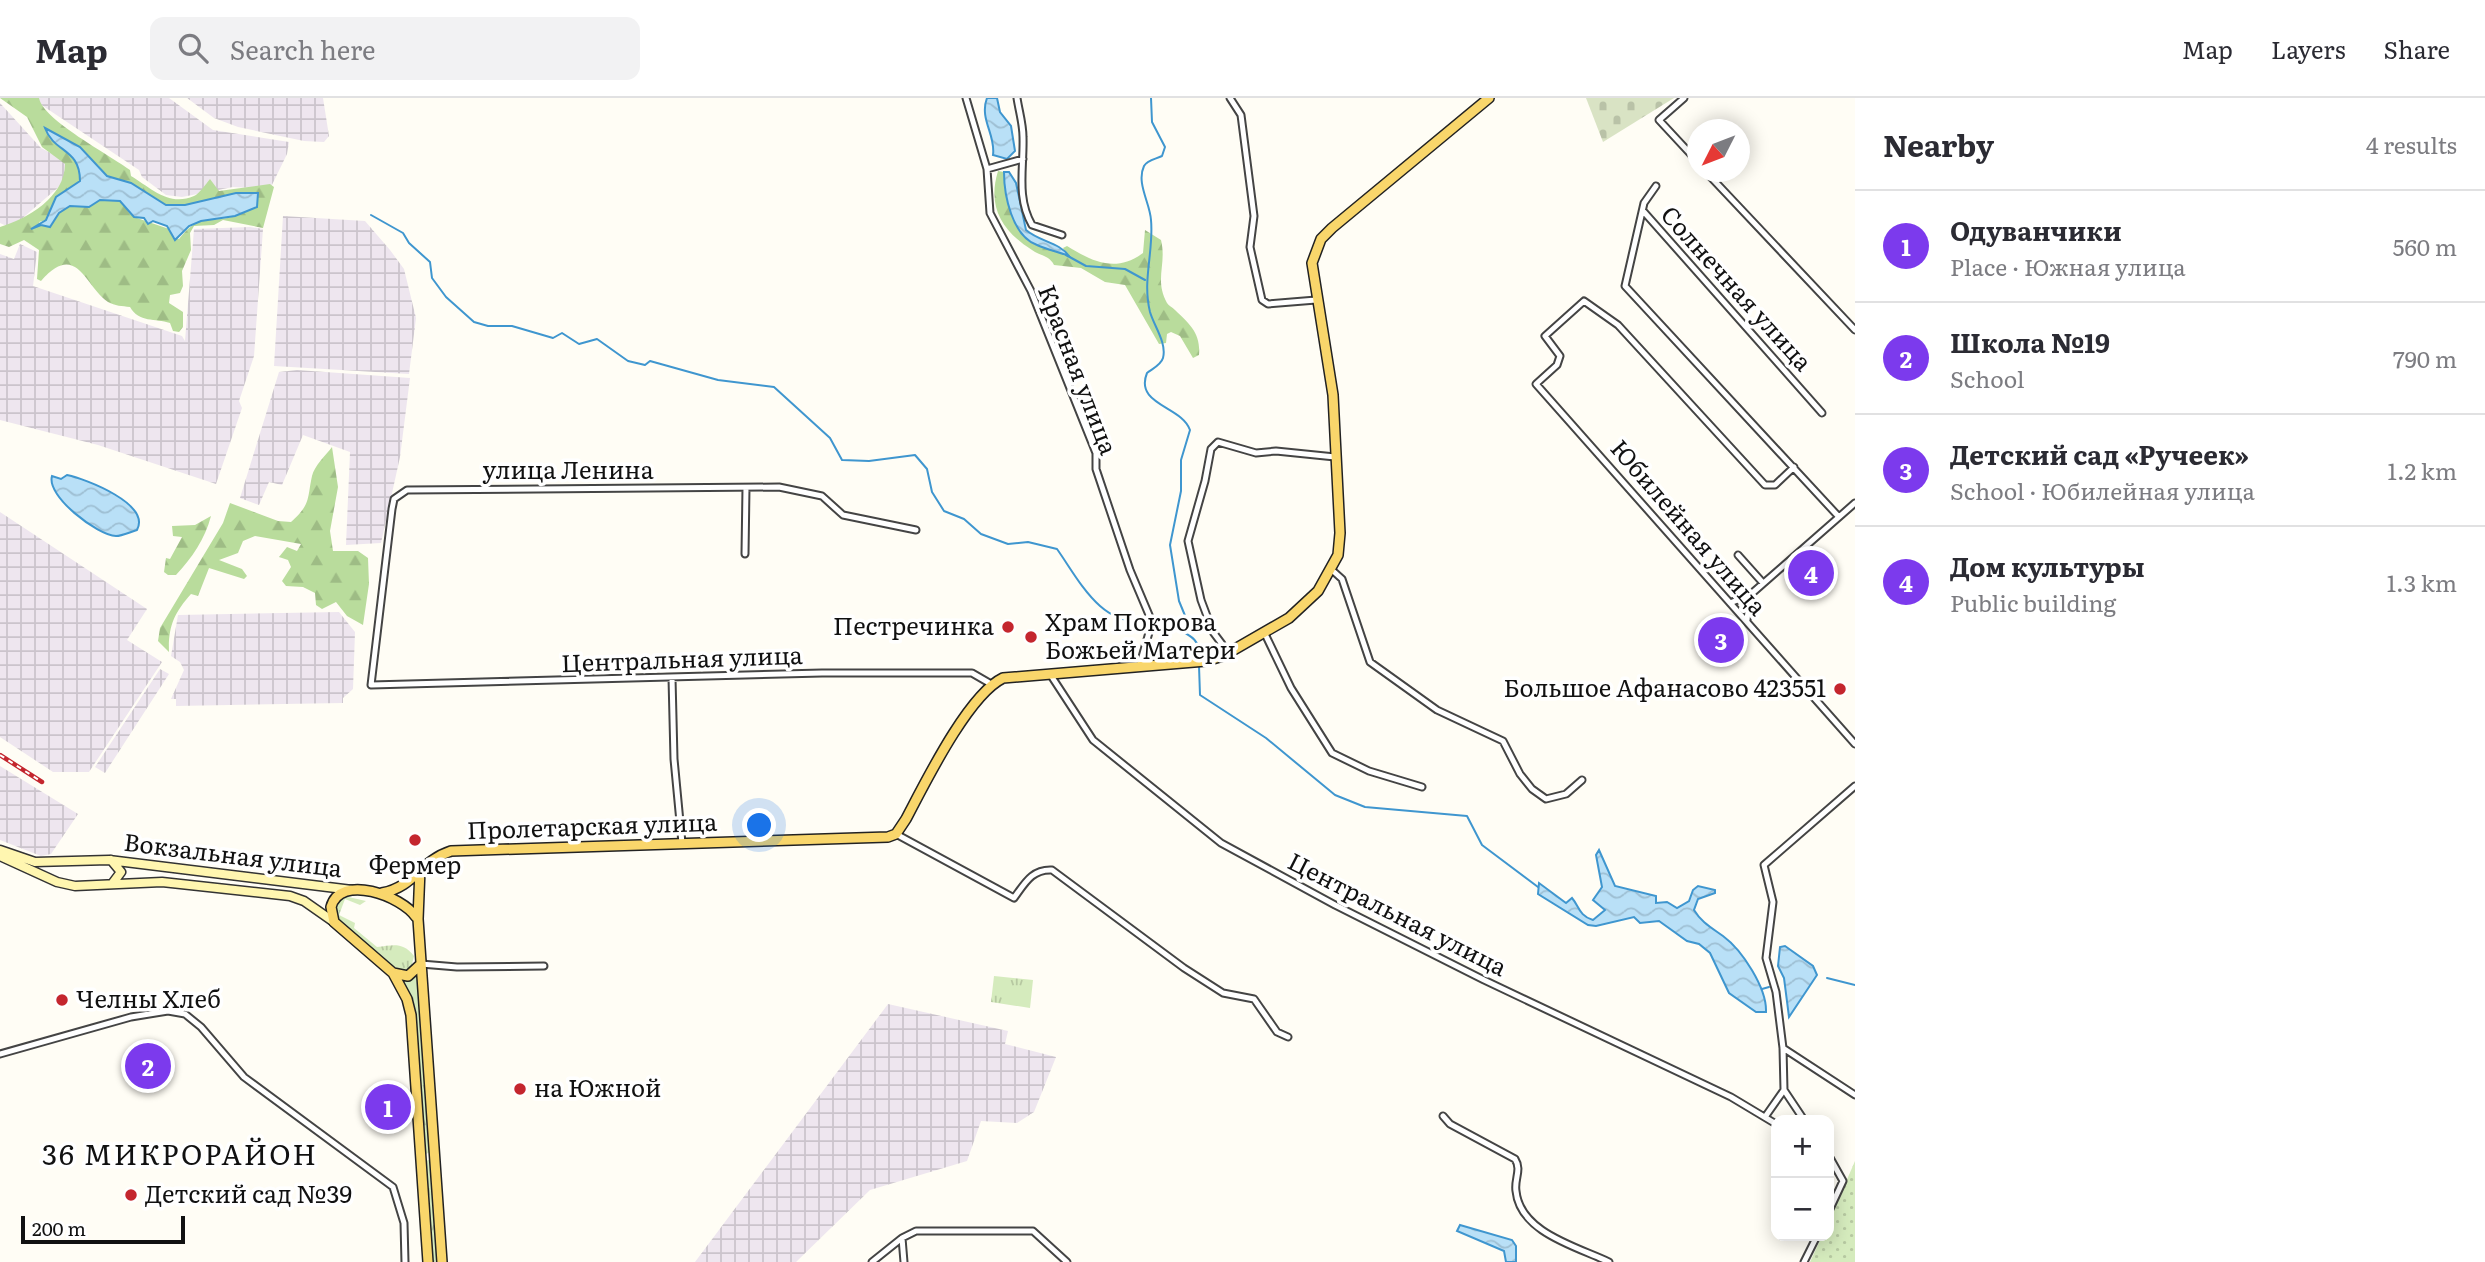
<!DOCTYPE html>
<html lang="en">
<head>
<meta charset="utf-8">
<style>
	:root { --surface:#fff; --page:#f2f2f3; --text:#2b2b33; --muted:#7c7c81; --line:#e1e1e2; --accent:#7c3aed }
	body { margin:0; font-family:Literata,serif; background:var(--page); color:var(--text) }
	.controls { position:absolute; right:21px; bottom:21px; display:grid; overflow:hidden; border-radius:14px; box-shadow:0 4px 18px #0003 }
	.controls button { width:63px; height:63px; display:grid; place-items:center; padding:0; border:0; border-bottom:2px solid var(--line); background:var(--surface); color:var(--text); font:35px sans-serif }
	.compass { position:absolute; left:1687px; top:21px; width:63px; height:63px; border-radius:50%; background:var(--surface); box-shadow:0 4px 18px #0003; rotate:228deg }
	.scale { position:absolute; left:21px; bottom:18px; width:164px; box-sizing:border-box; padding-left:7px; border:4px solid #111; border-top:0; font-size:19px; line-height:24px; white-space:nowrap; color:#111; -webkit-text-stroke:5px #fff; paint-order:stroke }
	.you { position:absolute; left:760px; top:728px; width:24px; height:24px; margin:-18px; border:5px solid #fff; border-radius:50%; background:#1a73e8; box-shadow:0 0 0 10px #1a73e833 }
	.badge { display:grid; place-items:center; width:46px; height:46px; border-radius:50%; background:var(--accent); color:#fff; font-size:23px; font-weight:700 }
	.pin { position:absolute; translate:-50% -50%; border:4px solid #fff; box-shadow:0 2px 7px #0006 }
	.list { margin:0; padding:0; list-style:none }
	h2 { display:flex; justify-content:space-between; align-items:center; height:91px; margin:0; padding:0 28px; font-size:30px }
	h2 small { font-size:23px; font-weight:400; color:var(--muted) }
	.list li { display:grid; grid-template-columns:46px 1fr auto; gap:21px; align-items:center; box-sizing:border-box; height:112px; padding:0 28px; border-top:2px solid var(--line) }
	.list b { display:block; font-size:26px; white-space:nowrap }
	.list p { margin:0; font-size:23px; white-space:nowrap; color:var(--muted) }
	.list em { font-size:23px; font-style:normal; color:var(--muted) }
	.icon { flex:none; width:38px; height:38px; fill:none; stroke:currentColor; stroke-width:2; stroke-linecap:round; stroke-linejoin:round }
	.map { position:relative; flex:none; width:1855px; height:1164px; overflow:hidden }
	header { display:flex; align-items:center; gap:42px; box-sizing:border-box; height:98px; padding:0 35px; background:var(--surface); border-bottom:2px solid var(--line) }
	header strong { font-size:33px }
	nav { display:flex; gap:38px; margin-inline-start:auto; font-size:24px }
	.search { width:490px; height:63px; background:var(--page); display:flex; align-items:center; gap:18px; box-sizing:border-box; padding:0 24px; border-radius:14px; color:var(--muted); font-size:26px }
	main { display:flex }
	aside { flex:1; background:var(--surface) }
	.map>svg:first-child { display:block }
</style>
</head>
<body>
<header>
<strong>Map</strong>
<div class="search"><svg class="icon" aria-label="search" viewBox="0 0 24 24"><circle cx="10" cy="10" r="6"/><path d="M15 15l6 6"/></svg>Search here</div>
<nav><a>Map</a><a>Layers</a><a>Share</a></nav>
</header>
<main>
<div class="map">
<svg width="1855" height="1164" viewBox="0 0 1855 1164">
	<defs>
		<pattern id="industrial-grid" width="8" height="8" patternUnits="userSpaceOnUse" patternTransform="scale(1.75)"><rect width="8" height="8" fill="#eee6ef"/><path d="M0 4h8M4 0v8" fill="none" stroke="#cbc4cc"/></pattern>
		<pattern id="grass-tufts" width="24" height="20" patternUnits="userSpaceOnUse" patternTransform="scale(1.75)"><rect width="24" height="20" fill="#d5ebbd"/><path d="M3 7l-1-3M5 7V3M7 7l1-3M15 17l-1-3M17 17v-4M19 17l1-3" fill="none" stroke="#b6c8a1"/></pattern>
		<pattern id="forest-firs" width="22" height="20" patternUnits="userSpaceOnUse" patternTransform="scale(1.75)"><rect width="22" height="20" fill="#b9dc9c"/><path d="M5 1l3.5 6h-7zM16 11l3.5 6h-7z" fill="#9ebc85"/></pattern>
		<pattern id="cemetery-stones" width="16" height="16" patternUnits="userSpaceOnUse" patternTransform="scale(1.75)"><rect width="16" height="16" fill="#d9e3c4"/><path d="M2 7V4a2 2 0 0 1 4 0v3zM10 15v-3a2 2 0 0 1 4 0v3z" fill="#b9c2a7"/></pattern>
		<pattern id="garden-dots" width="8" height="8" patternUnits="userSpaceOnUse" patternTransform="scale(1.75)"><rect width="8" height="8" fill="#d5ebbd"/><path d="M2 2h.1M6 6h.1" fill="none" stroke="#b6c8a1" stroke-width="1.8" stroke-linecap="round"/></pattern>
		<pattern id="water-waves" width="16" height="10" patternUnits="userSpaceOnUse" patternTransform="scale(1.75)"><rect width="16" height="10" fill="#b9e0f7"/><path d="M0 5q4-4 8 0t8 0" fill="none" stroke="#9ebfd3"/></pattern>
	</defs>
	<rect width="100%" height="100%" fill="#fffdf5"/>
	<path fill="url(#industrial-grid)" d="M38,0H169L213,32L289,44L287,56L270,91L233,89L182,99L166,97L142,79L139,72L40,6Z
		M187,0H323L329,38L324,44L304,43L238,29L214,20Z
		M0,5L41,50L66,63L68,81L11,130L0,125Z
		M283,118L365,123L390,152L404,171L416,220L409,276L274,268Z
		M250,129L263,131L254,258L239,303L242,310L216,386L98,347L0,322V156L14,161L20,146L37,154L33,188L182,238L185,243L194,131Z
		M297,272L410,280L400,359L381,445L346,447L350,354L303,337L282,387L269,384L259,407L240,400L279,274Z
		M0,414L147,511L127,542L162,564L89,674H53L0,639Z
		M339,514L355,534L353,591L343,600V605L176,608V601H171L184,572L180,564L171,558L178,517Z
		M160,571L169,576L105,675L95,669Z
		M0,668L78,716L51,756L41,758L0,742Z
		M888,906L1008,933L1005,946L1056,959L1034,1014L1017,1025L981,1023L967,1063L870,1092L796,1164H695Z"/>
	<path fill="url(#grass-tufts)" d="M344,798L366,803L360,807L345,801L339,817L355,825L354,830L377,849C394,847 403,844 414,858L411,870L404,874L399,873L337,820V803Z
		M419,878L430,1054L426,1056L413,937L399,883Z
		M994,878L1033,882L1030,910L991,904Z
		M430,1062L439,1164H431L422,1063Z"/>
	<path fill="url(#forest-firs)" fill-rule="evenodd" d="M0,0H39C43,22 110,57 130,72L131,78C151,90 169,109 194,98C199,96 206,86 210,81L219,93L270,86L274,89L263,130L223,122L214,127L194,128L190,135L191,152L182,173L183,188L180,195L170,197L169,205L183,214V229L179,234L173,233L170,225C155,220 139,225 130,209C122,208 115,208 108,204C85,189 77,142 41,183L37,181L39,152L24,142L9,149L0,146V129C27,121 65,99 65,66L42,49L27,19ZM49,40L98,67L107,78L131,85L166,107H185L236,95H258L256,109C248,111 243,116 235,118C209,126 200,114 179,141L173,140L172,132L134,119L120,103L100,102L89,109L70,108L59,115L50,129L41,127L39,124L46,122L56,99L80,84C80,60 66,53 49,40Z
		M998,73L1004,74C1004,97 1012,136 1036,147C1046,152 1058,153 1068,158L1063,150L1067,148C1093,164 1116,175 1143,155L1145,132L1161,142C1167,167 1154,181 1167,205C1169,208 1172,209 1175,212C1190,226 1201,236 1199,257L1193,260L1180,238L1171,234L1167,236L1166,245L1159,246L1125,187L1105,184L1081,170L1054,167C1049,157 1040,158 1032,152C1002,133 987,109 998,73Z
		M332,349L338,389L330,433L333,453H358L368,460L369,486L363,527L347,518L336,504L322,511L316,507L315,495L303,489L286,488L282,483L291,469L288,462L279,459L287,449L297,453L301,446L255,438L243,443L238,455L219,462L242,471L247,478L244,481L209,470L198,498L191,496C174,515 168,529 169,554L158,543L160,530L223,425L230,405L278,423L291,424C311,406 307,401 312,378C314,368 326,357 332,349Z
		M211,418C205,441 192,460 176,477H168L164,474L166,460L170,461L182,439L173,438L172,428L195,427Z"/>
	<path fill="url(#cemetery-stones)" d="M1586,0H1674L1603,44Z"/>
	<path fill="url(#garden-dots)" d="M1855,1063V1164H1810L1822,1138H1829V1123Z"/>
	<path fill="url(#water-waves)" stroke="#3f96cf" stroke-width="2" d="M987,0H997L1000,14L1011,28L1015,53L1007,61L993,57C996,37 979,21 987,0Z
		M45,30L80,49L107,78L131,85L166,107H185L236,95H258L257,109L235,118L201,123L189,128L175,142L167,128L153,123L148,126L144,120L134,119L120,103L100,102L89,109L70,108L59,115L50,129L41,127L31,131L46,122L56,99L80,83C80,50 54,55 45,30Z
		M1004,74H1009L1016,85L1026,132C1040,144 1059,144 1069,158C1059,154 1048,152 1037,147C1012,138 1004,97 1004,74Z
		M67,377C86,381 151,406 137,432C130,434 122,438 116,438C97,437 46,398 52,378L61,381Z
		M1599,752L1615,788L1656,798V805L1667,804L1677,810L1689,803L1693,792L1698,788L1715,792V795L1698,801L1694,812C1701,824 1712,830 1723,838C1742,852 1767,890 1766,914H1756L1729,895L1710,855L1699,846L1687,843L1659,823L1640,825L1634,819L1596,828L1588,827L1538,796L1539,785L1566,805L1572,800C1579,808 1579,818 1593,822L1605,812L1593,802L1602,789L1596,757Z
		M1785,848L1813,868L1817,877L1789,919L1784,880L1778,868L1780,849Z
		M1460,1127L1512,1142L1516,1148V1164H1506L1504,1153L1457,1133Z"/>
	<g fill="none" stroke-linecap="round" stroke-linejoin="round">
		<path stroke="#3f96cf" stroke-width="2" d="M1151,0L1152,24L1165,49L1162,58C1156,61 1147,62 1144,68C1136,85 1150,105 1151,122C1154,153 1142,182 1150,214C1154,228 1167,245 1163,260C1161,267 1152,271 1147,275C1134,307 1182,308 1190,332L1181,362V393L1170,447L1179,503L1186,520V532
			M371,117L403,135L409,145L430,164L432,180L446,199L474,224L488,228H512L553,240L562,235L579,246L597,241L628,263L645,267L650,263L718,282L774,289L830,340L842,362L869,363L915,357L927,371L932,394L944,413L964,421L981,436L1008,446L1028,444L1057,451C1079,482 1102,531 1147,522
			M1066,157L1086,168L1125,171L1145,182
			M1156,521H1165C1171,524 1173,530 1179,532C1192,538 1200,543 1200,559
			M1199,568L1200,597L1266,640L1335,697L1365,709L1467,718L1482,747L1538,789
			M1827,880L1855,887
			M1762,891L1769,889"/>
		<g stroke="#444" stroke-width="9">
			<path id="minor" d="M966,0L987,71L990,115L1031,193L1096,355V371L1130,472L1152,524L1140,566
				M1017,0C1019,13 1023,26 1023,39C1024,70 1016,99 1032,127L1062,137
				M1230,0L1241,17L1254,118L1250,149L1262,202L1268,206L1316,202
				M1684,0L1659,22L1698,64
				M987,71L1023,61
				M1706,74L1855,232
				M1656,88L1644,105L1625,188L1839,419
				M1644,114L1822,315
				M1794,369L1775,387H1765L1618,227L1584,203L1545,238L1560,258L1557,267L1536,286L1855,646
				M916,432L843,417L822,398L779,389L407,392L394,401L392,411L371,587L822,575H972L991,586
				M745,456L746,390
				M1738,457L1763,485
				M1332,472L1342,481L1370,564L1437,612L1503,643L1520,676L1532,691L1546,701L1566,696L1582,682
				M1730,505L1750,497
				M1747,522L1750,497L1855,405
				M1265,536L1291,590L1332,655L1369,673L1422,689
				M1223,558L1222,546L1213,534L1201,502L1188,443L1205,383L1211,351L1218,344L1256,355L1276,353L1335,359
				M1050,576L1093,642L1221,745L1335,807L1484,882L1731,999L1776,1026
				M672,580L674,661L682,745
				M896,736L1014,800C1025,785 1032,771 1052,772L1184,870L1223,895L1254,901L1277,934L1288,939
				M421,866L457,869L544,868
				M1783,950L1855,997
				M0,956L131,919L168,913L185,916L201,929L244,979L393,1089L404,1125L405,1164
				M1784,992L1783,950L1776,894L1766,860L1773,804L1764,767L1855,688
				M1784,992L1804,1022
				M1443,1018L1450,1026L1515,1061C1522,1072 1514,1081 1516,1093C1520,1135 1578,1149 1609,1164
				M1765,1019L1784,992
				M1829,1058L1843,1083L1829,1113
				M902,1140L916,1133H1033L1067,1164
				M872,1164L902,1140L904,1164
				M1804,1164L1817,1138"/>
		</g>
		<g stroke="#333" stroke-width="11">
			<path id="secondary" d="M0,752L35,764L109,762L352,792
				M0,758L57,784L75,788L162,784L290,798L304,803L334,824
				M111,762L121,774L112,786"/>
		</g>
		<g stroke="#222" stroke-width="12">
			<path id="primary" d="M420,771L418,821L442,1164
				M382,795C416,788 418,764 451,753L888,739L896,736L906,721C925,685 968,597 1003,580L1206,563L1223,558L1289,520L1318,493L1338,457L1340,435L1333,297L1312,165L1321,141L1332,130L1489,0
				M416,819C402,798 340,775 331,809L334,824L393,875L408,878L421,866
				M393,875L407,901L411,917L428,1164"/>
		</g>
		<use href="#minor" stroke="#fff" stroke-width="5"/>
		<use href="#secondary" stroke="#fff6b0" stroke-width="8"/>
		<use href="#primary" stroke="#f9d66b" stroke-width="9"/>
		<g stroke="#c4262e" stroke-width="4.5">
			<path id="rail" d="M0,657L42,684"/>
		</g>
		<use href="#rail" stroke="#fff" stroke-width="2" stroke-dasharray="5" stroke-linecap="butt"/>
	</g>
	<g fill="#c4262e" stroke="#fff" stroke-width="2.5">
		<circle cx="1008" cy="529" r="7"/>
		<circle cx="1031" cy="539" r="7"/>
		<circle cx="1840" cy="591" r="7"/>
		<circle cx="415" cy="742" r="7"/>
		<circle cx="62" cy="902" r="7"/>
		<circle cx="520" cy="991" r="7"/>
		<circle cx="131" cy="1097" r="7"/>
	</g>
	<g text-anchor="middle" stroke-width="7" stroke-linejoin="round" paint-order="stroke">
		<g font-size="24" fill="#111" stroke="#fff">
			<text transform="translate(1736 191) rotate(48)" y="8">Солнечная улица</text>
			<text transform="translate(1077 272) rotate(69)" y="8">Красная улица</text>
			<text x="568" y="381">улица Ленина</text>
			<text transform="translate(1688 430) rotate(49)" y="8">Юбилейная улица</text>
			<text transform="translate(682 562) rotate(-2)" y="8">Центральная улица</text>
			<text transform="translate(592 729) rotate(-2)" y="8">Пролетарская улица</text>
			<text transform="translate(233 758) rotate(7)" y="8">Вокзальная улица</text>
			<text transform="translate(1397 817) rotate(27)" y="8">Центральная улица</text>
		</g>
		<g font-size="24" fill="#111" stroke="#fff" text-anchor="start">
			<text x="1045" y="533">Храм Покрова<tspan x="1045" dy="28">Божьей Матери</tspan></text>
			<text x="994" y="537" text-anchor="end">Пестречинка</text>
			<text x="1826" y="599" text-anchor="end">Большое Афанасово 423551</text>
			<text x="415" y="776" text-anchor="middle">Фермер</text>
			<text x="76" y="910">Челны Хлеб</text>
			<text x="534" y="999">на Южной</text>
			<text x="145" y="1105">Детский сад №39</text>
		</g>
		<g font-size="28" letter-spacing="2" fill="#111" stroke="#fff">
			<text x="180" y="1067">36 МИКРОРАЙОН</text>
		</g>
	</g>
</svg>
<div class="controls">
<button>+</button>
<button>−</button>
</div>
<svg class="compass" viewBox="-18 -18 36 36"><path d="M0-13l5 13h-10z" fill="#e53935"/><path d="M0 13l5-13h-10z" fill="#7c7c81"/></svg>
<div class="scale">200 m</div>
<div class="you"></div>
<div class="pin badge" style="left:388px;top:1009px">1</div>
<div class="pin badge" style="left:148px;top:968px">2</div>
<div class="pin badge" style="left:1721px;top:542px">3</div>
<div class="pin badge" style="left:1811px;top:475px">4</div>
</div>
<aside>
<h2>Nearby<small>4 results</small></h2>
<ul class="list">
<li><span class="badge">1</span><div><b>Одуванчики</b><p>Place · Южная улица</p></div><em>560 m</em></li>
<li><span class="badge">2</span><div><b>Школа №19</b><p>School</p></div><em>790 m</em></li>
<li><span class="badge">3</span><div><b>Детский сад «Ручеек»</b><p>School · Юбилейная улица</p></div><em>1.2 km</em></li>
<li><span class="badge">4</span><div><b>Дом культуры</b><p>Public building</p></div><em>1.3 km</em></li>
</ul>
</aside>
</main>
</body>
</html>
